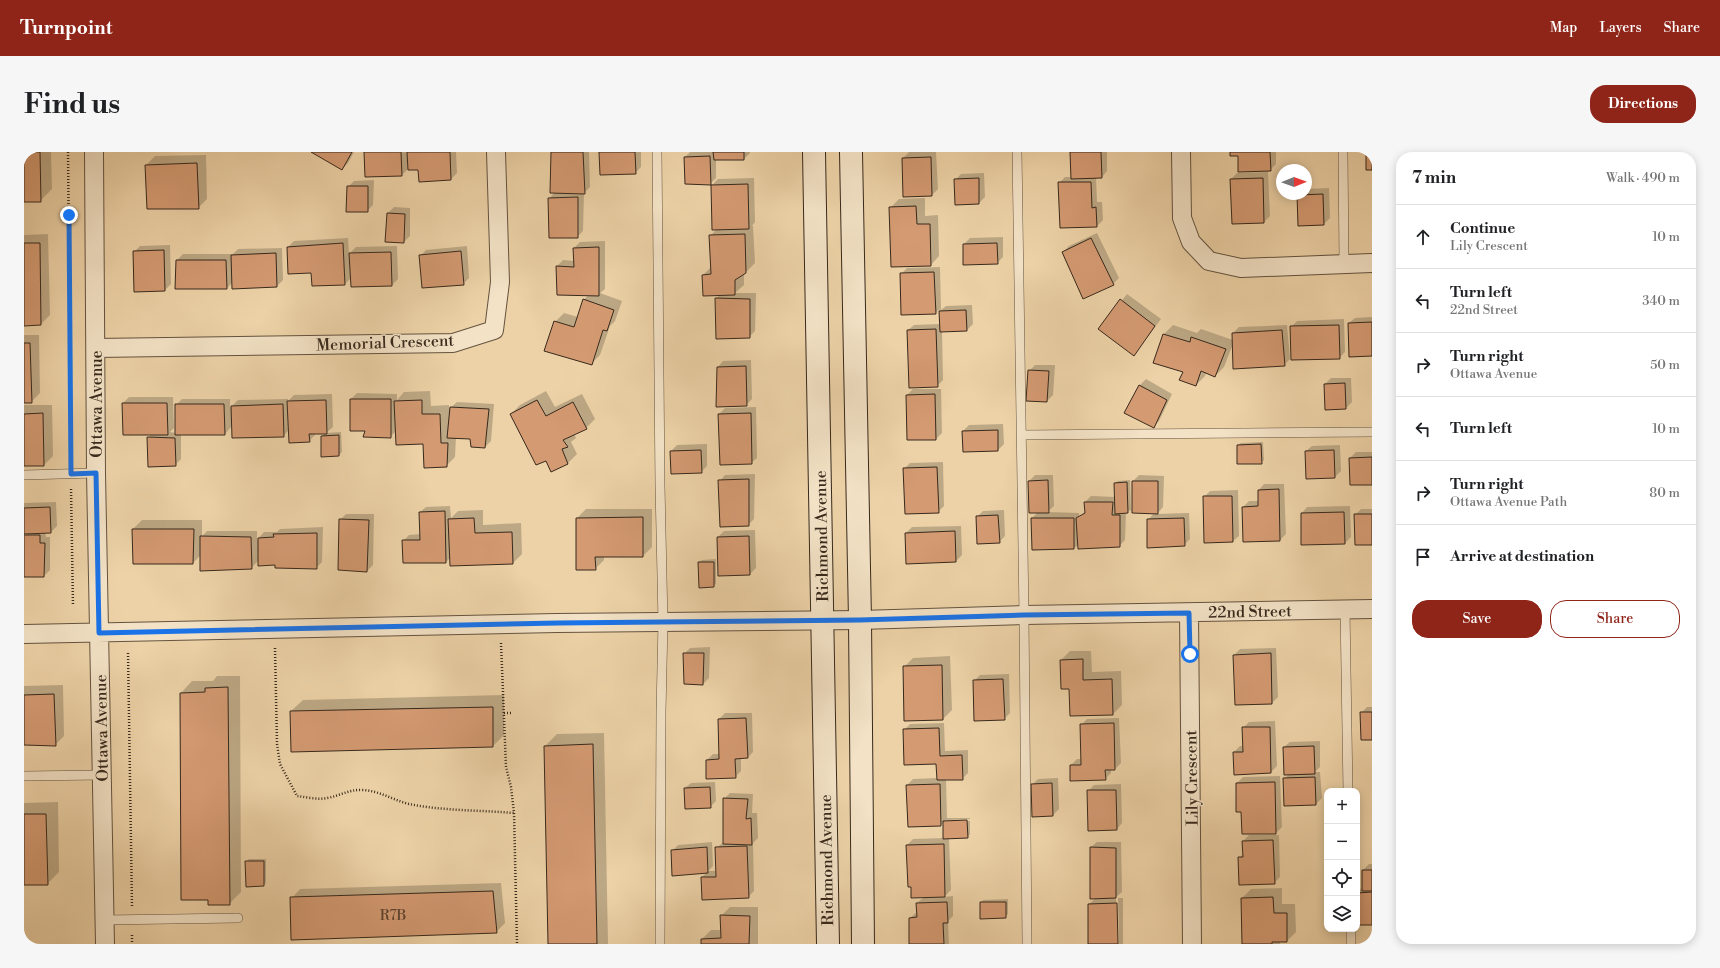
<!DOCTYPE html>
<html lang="en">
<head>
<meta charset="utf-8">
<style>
	:root { --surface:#fff; --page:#f6f6f6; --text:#202124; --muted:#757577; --line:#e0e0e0; --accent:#8f2418 }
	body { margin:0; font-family:"Libre Bodoni",serif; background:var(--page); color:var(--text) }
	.controls { position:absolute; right:12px; bottom:12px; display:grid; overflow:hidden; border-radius:8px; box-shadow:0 2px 10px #0003 }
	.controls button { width:36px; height:36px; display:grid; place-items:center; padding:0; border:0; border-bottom:1px solid var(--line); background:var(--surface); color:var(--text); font:20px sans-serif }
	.compass { position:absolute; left:1252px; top:12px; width:36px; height:36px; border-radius:50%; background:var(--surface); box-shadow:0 2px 10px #0003; rotate:89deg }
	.stop { position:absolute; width:12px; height:12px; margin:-9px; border:3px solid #1a73e8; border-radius:50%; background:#fff }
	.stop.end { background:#1a73e8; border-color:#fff; box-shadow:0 1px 4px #0008 }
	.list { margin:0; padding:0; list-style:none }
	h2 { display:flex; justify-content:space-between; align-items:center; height:52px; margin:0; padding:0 16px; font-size:17px }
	h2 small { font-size:13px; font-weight:400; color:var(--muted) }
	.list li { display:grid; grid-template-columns:26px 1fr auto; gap:12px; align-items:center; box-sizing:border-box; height:64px; padding:0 16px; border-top:1px solid var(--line) }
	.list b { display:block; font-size:15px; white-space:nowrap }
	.list p { margin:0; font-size:13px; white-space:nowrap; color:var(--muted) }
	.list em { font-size:13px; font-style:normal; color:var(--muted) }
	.actions { display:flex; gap:8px; padding:12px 16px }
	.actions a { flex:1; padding:9px 0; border:1px solid var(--accent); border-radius:16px; text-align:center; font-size:14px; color:var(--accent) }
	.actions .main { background:var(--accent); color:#fff }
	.icon { flex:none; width:22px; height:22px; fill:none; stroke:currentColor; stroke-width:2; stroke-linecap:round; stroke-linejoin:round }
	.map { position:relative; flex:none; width:1348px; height:792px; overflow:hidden; border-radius:16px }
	header { display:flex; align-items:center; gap:24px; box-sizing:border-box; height:56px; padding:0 20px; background:var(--accent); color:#fff }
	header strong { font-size:19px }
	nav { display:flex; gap:22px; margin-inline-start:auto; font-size:14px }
	.intro { display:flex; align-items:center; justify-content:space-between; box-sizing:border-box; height:96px; padding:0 24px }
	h1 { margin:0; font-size:28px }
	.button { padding:10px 18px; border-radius:16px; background:var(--accent); color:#fff; font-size:14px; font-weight:700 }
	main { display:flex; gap:24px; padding:0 24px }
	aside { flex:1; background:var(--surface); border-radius:16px; box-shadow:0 2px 10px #0003 }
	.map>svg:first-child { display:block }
</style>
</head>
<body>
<header>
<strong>Turnpoint</strong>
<nav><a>Map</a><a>Layers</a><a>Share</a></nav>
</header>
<div class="intro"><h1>Find us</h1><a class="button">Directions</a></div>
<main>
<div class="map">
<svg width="1348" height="792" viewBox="0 0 1348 792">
	<rect width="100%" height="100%" fill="#edd2a7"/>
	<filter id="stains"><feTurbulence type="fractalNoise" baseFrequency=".005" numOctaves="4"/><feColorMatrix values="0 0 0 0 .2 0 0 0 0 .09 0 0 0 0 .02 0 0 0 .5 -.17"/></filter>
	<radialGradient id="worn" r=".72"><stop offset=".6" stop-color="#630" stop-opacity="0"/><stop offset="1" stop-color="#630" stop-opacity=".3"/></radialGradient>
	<path fill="#0003" d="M0,0H27L28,37L16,49H0Z
		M289,0H330L324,11L318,17Z
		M341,0H432L433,21L427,27L395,17H384L378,23Z
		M528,0H565L566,35L560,41L559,79L553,85L525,47L531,40Z
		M576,0H617V15L611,21Z
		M666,0H726V1L720,7H692V26L686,32L662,31L661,5Z
		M885,0H912L914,37L908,43L879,6Z
		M1047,0H1083V19L1078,25H1072L1073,50H1078L1079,68L1073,74L1035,31L1041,25H1048Z
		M1207,0H1252V12L1246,18Z
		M182,3L183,47L174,56L122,13L131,4Z
		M1244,20L1246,64L1240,70L1207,27L1213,21Z
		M960,21L961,45L955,51L931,28L937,22Z
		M730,26L731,70L728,74H729L731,111L720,122V133L711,141H732L731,179L725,185L692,147L696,142L679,123L687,115L686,84L693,77L688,33L694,27Z
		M350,28L349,53L343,59L324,35L330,29Z
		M1305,36L1306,66L1300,72L1275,43L1282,42V37Z
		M901,46V64L914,63L915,104L907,113L866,56L875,47Z
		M370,55L386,56V84L380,90L362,89L364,61Z
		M1073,81L1095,126L1089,132L1039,100L1045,94Z
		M24,82L26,163L17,172L0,173V83Z
		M979,85V105L973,111L940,92L946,86Z
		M324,86L325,102L332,95L373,94L374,127L368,133L328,134L327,126L321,132L289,133L288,120L264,95L270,89Z
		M581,89V137L576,141L598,149L591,169L586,174L576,203L567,212L531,170L540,161L554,165L560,148L565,142L533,114L539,108L551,109L550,96L556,90Z
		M146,93L147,132L141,138L111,139L110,100L116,94Z
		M443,94L445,126L439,132L396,104L402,98Z
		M258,96L259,128L253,134L209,130L203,136L153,108L159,102H209L214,97Z
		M916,115L917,158L922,154L948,153L949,172L943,178L918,179L919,228L913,234L884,178L890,173L916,172V157L911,161L877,122L883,116Z
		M1103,142L1137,167L1115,196L1076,177Z
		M1348,165V203L1325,171L1331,166Z
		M1320,167L1321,200L1315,206L1267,175L1273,169Z
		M1149,173L1173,181L1177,177L1209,188V181L1215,175L1263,173L1266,207L1260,213L1209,192L1200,215L1191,224L1182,221L1181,224L1172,233L1160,219L1130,210L1140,182Z
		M0,183H15L16,241L7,250H0Z
		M727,208L728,247L722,253L693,254L694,215L699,209Z
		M1011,213H1031L1029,243L1023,249L1005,219Z
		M1307,226H1327L1328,250L1322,256L1301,232Z
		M1122,227L1148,242L1135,269L1129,275L1101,260L1116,233Z
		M889,237H917L918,281L912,287L883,243Z
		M406,239L407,254L425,253V257L433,250L470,252L467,289L461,295L447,286L432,285L431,305L422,314L400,291L372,279L366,285L342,278L327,247L333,241L373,242V248L380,240Z
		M522,239L531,255L558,242L571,267L562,276L550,282L552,286L547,290L553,302L544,311L527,319L522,308L487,262L496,253Z
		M308,242L309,275L302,281L317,280L318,300L315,303L298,304V284L301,281H291V283L285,289L265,278L259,284L208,274L201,282H157V307L151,313L124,286L128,282L99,251L105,245H149L150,276L146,280L152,281V253L158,247H206V256L214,248L264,247V249L270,243Z
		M0,253H28L29,304L20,313H0Z
		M732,255L733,306L727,311L695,262L701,256Z
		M979,272L980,292L974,298L939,279L945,273Z
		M1239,290L1240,308L1237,311L1214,293L1217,291Z
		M683,292V314L677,320L647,299L653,293Z
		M1316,293L1317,319L1311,325L1282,299L1288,294Z
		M1332,300H1348V332L1326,306Z
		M919,310L920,354L914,360L880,317L886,311Z
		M731,322L730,367L724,373L696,329L701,323Z
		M1011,323H1029L1030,354L1023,360L1055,361V365L1062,359L1061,350L1067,344L1092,345L1091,331L1094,329L1106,328L1107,358L1102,360L1101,388L1095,394L1055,392L1050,396L1009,397L1008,366L1014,360L1005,329Z
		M1115,323L1140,324L1139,355L1133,362L1165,361L1166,387L1160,393L1124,368L1130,361L1109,329Z
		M1240,332H1260L1262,382L1256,388L1220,389L1219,355L1225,349H1235V338Z
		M1214,338L1215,384L1209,389L1180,345L1186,339Z
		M32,350L33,374L27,380H21L22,385H26V418L20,424H0V388L1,384L4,381H0V351Z
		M426,354L427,366L434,359L459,358V373L497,371L498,402L489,411L426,406L422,410L379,389L385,383L397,382L396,360L402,355Z
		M1326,354L1327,385L1321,391L1278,392V361L1283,355Z
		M562,357H628V395L619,404H580V408L571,417L553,366Z
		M1337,357H1348V392L1331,363Z
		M980,358L981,384L975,390L953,365L959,359Z
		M322,362H350L349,413L343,419L316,368Z
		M118,368H178V384L183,379H233V388L240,380H253L256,377L299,375L298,410L292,416L252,412L235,408L227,416L177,403L169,411L109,377Z
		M937,374L938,403L932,409L882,381L888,375Z
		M731,378L732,416L726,422L695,423L694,385L700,379Z
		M692,407V432L689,434L675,410L678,408Z
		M686,495L685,526L679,532L660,502L666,496Z
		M1252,496L1254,545L1248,551L1210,503L1216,497Z
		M1046,499H1067L1068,520L1097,519L1098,553L1089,562L1047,563L1046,536L1037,508Z
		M926,504L928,558L919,567L880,515L889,506Z
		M985,522L986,561L980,567L950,529L956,523Z
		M193,524H216L217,740L205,752L185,747H158L157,541L168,529H189Z
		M39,533L40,584L31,593L0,592V534Z
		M480,543V583L469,594L267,559L279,548Z
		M1343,555H1348V587L1337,561Z
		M701,561H728L729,600L723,606H717V619L711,625L683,608L689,602H696L695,567Z
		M1095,566L1097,611L1091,617H1087V621L1081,627L1047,613L1053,607H1058L1057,573L1063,567Z
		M1251,569L1253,614L1247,620L1210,600L1216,594H1220L1219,576L1225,570Z
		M920,571L921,599L944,598V621L938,627H922L923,666H946V667L922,668L920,670L946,669V682L944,685L925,686L927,738L920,745L929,744V764L924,769L925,792H886V766L893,760V751L900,745L883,693L889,687L920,686V670L917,673L884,674L883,633L889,627L914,626L913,611L880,578L886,572Z
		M580,581L584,792H525L521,594L533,582Z
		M1296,589V615L1291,620H1296L1298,646L1292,652L1260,627L1265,622L1260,595L1266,590Z
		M1256,624L1258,675L1252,681L1218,659L1213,631L1219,625Z
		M1034,626L1035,657L1029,663L1008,633L1014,627Z
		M691,630L692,649L686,655L661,636L667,631Z
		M1097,632L1098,671L1093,677L1064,639L1070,633Z
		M706,641L729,642L728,661H733L734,686L729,691L730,739L724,745L678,725L683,720L648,699L654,693L688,690L689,714L684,719H692V696L700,690V647Z
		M34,650L35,720L23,732H0V651Z
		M1225,683H1255L1256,725L1250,731L1215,706L1220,701L1219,689Z
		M1073,690H1097L1098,740L1091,746H1099V792H1095L1094,746H1092L1093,792H1065V752L1072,746L1067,695Z
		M225,707H242V731L239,733L222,710Z
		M1345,712H1348V772H1333V740L1339,735V718Z
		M477,731L481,771L472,780L268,746L276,737Z
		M1258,736V752H1271L1272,780L1263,789H1256V792H1219L1218,746L1227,737Z
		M984,747V762L981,765L957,751L959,748Z
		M706,755H734V792H678V787L687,778H698L697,764Z"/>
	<path fill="#d49a72" stroke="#37291c" d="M0,0H16L17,50H0Z
		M287,0H328L318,18Z
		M340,0H377L378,24L341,25Z
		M383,0H426L427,28L395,30L394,18H384Z
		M527,0H559L561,42L526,41Z
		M575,0H611L612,22L576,23Z
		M689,0H720V8H690Z
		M1046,0H1077L1078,26L1047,27Z
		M1206,0H1246L1247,19L1214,20V4H1206Z
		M1342,0H1348V18H1342Z
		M686,4L687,33L661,32L660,5Z
		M907,5L908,44L879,45L878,6Z
		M173,11L175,57H123L121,13Z
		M955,26V52L931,53L930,27Z
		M1239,26L1240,71L1208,72L1206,27Z
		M1034,30H1067L1068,56L1072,55L1073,75L1036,76Z
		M724,32L725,77L688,78L687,33Z
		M323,34H344V60H322Z
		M1299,42L1300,73L1274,74L1273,43Z
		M554,45V86H525L524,46Z
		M892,54L893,72H906L907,114L867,115L865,55Z
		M363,61L381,62L380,91L361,90Z
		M721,82L722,121L711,128V143L679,144L678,123L687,122L685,83Z
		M1067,86L1090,133L1059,147L1038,100Z
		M0,91H16L17,173L0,174Z
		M319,91L321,133L288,134L287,121L264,122L263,95Z
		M973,91L974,112L939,113V92Z
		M575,95V144L533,143L532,114L550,115L549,96Z
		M140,98L141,139L110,140L109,99Z
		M437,99L440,133L398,136L395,103Z
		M367,100L368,134L327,135L325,101Z
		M252,101L253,135L208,137L207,103Z
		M152,108H202L203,137H151Z
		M910,120L912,162L877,163L876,121Z
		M691,146L726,147V186L692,187Z
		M559,147L590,158L583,179L579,178L568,213L520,199L530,169L550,175Z
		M1096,147L1131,174L1110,204L1074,177Z
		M942,158L943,179L916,180L915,159Z
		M1348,170V204L1325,205L1324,171Z
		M1315,173L1316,207L1267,208L1266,174Z
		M912,177L914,235L885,236L883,178Z
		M1258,178L1261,214L1209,217L1208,181Z
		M1139,182L1166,190L1167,185L1202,197L1191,225L1177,219L1172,234L1155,228L1159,220L1129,211Z
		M0,191H6L8,251H0Z
		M722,214L723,254L692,255L693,215Z
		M1004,218L1025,219L1023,250L1002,249Z
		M1321,231L1322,257L1301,258L1300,232Z
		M1115,233L1143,248L1130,276L1100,261Z
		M911,242L912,288H883L882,243Z
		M326,247H367V286L339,285L341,279H326Z
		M302,248L303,282H285L286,290L265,291L263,249Z
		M398,248V262H416L417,291H424L423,315L400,316L399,292L372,293L370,249Z
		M513,248L522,264L549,250L563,277L539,288L544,295L538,297L544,312L527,320L522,309L512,313L486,262Z
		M98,251H143L144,283H99Z
		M151,252H200L201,283H151Z
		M259,252L260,285L208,286L207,254Z
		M426,255L465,257L461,296L447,295L446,287L423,286Z
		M19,261L20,314H0V262Z
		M727,261L728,312L696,313L694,262Z
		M974,278V299L939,300L938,279Z
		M315,283V304L297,305V284Z
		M123,285L151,286L152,314L124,315Z
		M1237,292L1238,312H1213V293Z
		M677,298L678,321L647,322L646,299Z
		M1310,298L1311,326L1282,327L1281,299Z
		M1348,305V333H1326L1325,306Z
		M913,315L915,361L881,362L879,316Z
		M725,327V374L696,375L694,328Z
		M1024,328L1025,361H1005L1004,329Z
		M1108,329H1134V362L1108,361Z
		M1103,330L1104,361L1091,362L1090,331Z
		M1255,337L1256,389L1219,390L1218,355L1234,354V338Z
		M1179,344H1208L1209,390L1180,391Z
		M1060,350H1089L1088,363H1096V395L1054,397L1052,366L1061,361Z
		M26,355L27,381L0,382V356Z
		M421,359L422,411H379L378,388H396L395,360Z
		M1320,360L1321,392L1277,393V361Z
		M1330,362H1348V393H1331Z
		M974,363L976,391L953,392L952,364Z
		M619,365V405H571L572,418H552V366Z
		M450,366L451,381L488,380L489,412L426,414L424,367Z
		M1007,366H1050V397L1008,398Z
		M1160,366L1161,394L1123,396V367Z
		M315,367L345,368L343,420L314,418Z
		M108,377H170L169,412H109Z
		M931,379L932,410L882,412L881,381Z
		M293,381V417L251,416V413L234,414V386L250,385L249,382Z
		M0,383H16V391H21L20,425H0Z
		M176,384L227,385L228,417L176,419Z
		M725,384L726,423L694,424L693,385Z
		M674,410H690V435L675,436Z
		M659,501H680L679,533L660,532Z
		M1247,501L1248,552L1211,553L1209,503Z
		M1059,507V528L1088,527L1089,563L1046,564L1045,537H1037L1036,508Z
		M918,513L919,568L880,569L879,514Z
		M979,527L981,568L950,569L949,528Z
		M204,535L206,753H184V748H157L156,541L181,540V536Z
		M30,542L32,594L0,593V543Z
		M469,555V595L267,600L266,559Z
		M1336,560H1348V588H1337Z
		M722,566L724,606L711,607L712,626L682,627V608L695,607L694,567Z
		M1090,571L1091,618H1081L1082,628L1046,629V613H1057L1056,572Z
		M1218,575H1246L1247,621L1210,623L1209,600H1219Z
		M915,576L916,604L938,603L939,628H913L912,612L880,613L879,577Z
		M569,592L573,792H524L520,594Z
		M1290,594L1291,622L1260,623L1259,595Z
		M1291,625L1292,653L1260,654L1259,626Z
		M1251,630L1252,682H1218L1217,660H1212V631Z
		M1028,631L1029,664L1008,665L1007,632Z
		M916,632L917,674L884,675L882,633Z
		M686,635L687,656L661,657L660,636Z
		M1063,638H1092L1093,678L1064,679Z
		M699,646L724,647L722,667L727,666L728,693L699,692Z
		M0,662H22L24,733H0Z
		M943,668L944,686L919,687V669Z
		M1249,688L1251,732L1215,733L1214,705H1219L1218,689Z
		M920,692L921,745L887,746V735H884L882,693Z
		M723,694L725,746L678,748L677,725H692L691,695Z
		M683,695L684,721L648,724L647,698Z
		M1066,695L1092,696V746L1066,747Z
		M221,709H240V734L222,735Z
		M1338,718H1348V739H1338Z
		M469,739L473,781L267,788L266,745Z
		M1348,740V773H1333V741Z
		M1249,745L1250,761H1263V790H1248V792H1218L1217,746Z
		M923,750L924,771H919L920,792H885V766L893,765L892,751Z
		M956,750H982V766L956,767Z
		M1093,751L1094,792H1064V752Z
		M696,763L726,764L725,792H677V787L697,786Z"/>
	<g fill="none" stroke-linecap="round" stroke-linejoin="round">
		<g stroke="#64533f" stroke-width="10">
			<path id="lane" d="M633,0L636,334L639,470L637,560L636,792
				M993,0L1000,463L1003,792
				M1319,0L1320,112
				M998,283L1348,280
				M0,323L72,321
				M1321,457L1324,639
				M0,624L78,623
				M81,768L214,766
				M1327,777V792"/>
		</g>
		<g stroke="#64533f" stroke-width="20">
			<path id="street" d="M70,0L72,321L81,792
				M1157,0L1158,66L1167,90L1185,109L1217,116L1348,111
				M72,196L429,191L470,178L476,130L472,0
				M1165,461L1168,792
				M0,482L533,471L836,468L1000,463L1348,457"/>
		</g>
		<g stroke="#37291c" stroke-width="24">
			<path id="secondary" d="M790,0L804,792
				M827,0L836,468L839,792"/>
		</g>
		<path stroke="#37291c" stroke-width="2.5" stroke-dasharray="1 2" stroke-linecap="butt" d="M44,0L47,308
			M47,337L49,454
			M477,491L482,615L487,635L490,661L493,792
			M251,496L253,592L256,612L273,644C282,645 293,648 303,646C316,644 325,637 339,638C356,639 369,648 385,652C419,659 455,658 490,661
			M104,501L108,754
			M480,561H487
			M108,783V792"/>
		<use href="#lane" stroke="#f3e2c6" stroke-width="9"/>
		<use href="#street" stroke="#f3e2c6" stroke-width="18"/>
		<use href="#secondary" stroke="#f3e2c6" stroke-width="22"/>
	</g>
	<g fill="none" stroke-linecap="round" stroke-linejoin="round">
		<path stroke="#1a73e8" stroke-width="5" d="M45,63L47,322L72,321L75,481L534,471L836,468L1000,463L1165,461L1166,502"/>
	</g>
	<g text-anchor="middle" stroke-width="3" stroke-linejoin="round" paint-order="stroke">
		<g font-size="14" fill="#5e4532">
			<text x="369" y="768">R7B</text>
		</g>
		<g font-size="16" fill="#37291c" stroke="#f3e2c6">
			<text transform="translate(361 190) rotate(-2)" y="6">Memorial Crescent</text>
			<text transform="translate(72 252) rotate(-90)" y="6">Ottawa Avenue</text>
			<text transform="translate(797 384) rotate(-91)" y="6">Richmond Avenue</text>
			<text transform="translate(1226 459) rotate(-1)" y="6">22nd Street</text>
			<text transform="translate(77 576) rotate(-91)" y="6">Ottawa Avenue</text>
			<text transform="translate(1167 626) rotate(-91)" y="6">Lily Crescent</text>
			<text transform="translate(802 708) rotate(-91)" y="6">Richmond Avenue</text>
		</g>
	</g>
	<rect width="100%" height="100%" filter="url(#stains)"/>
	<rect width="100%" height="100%" fill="url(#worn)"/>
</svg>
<div class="controls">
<button>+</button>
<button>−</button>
<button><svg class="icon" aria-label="locate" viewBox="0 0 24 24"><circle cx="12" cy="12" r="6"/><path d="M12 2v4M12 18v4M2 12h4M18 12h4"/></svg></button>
<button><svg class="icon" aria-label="layers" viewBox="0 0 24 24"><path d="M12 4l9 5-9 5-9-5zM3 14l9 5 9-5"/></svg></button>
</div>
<svg class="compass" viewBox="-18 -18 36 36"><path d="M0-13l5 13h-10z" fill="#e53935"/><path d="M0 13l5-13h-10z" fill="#757577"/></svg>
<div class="stop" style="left:1166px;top:502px"></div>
<div class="stop end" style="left:45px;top:63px"></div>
</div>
<aside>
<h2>7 min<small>Walk · 490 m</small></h2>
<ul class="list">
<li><svg class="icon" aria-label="ahead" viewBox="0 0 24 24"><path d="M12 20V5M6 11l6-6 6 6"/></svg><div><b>Continue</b><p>Lily Crescent</p></div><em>10 m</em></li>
<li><svg class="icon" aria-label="left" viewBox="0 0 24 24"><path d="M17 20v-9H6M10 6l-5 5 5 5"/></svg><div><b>Turn left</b><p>22nd Street</p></div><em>340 m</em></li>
<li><svg class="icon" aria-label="right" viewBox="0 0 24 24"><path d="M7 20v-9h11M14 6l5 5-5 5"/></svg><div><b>Turn right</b><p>Ottawa Avenue</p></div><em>50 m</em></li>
<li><svg class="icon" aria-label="left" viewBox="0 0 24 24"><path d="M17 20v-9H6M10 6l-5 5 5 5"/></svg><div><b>Turn left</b></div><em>10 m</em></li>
<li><svg class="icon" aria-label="right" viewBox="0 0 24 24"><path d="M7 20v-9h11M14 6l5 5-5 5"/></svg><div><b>Turn right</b><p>Ottawa Avenue Path</p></div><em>80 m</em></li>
<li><svg class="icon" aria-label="arrive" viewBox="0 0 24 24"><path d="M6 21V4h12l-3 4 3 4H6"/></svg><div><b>Arrive at destination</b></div></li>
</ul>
<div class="actions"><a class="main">Save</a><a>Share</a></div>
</aside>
</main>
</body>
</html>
